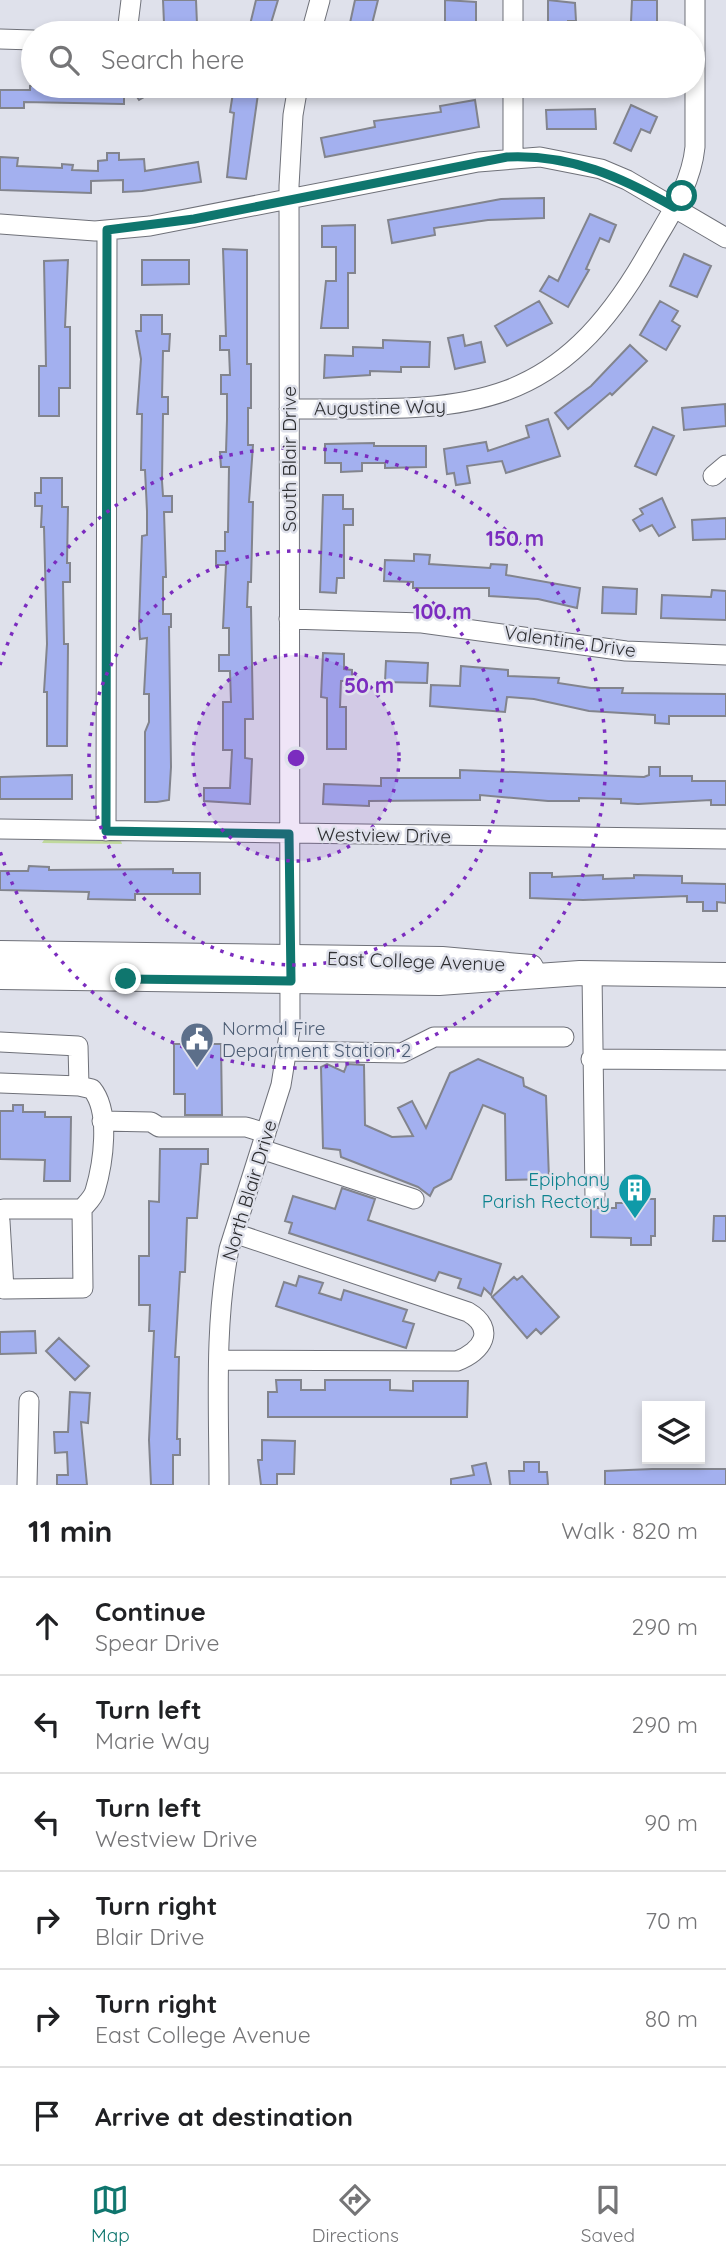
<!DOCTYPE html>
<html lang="en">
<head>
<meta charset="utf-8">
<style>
	:root { --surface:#fff; --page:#f6f6f6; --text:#202124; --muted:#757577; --line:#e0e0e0; --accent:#0f766e }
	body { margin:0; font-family:Quicksand,sans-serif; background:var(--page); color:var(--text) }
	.controls { position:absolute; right:21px; bottom:21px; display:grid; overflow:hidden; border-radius:0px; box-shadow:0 4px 10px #0003 }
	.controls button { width:63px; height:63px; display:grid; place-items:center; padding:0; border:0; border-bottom:2px solid var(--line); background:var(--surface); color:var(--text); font:35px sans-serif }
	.stop { position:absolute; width:21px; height:21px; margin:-16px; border:5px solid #0f766e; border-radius:50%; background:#fff }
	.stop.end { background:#0f766e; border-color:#fff; box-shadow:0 2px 7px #0008 }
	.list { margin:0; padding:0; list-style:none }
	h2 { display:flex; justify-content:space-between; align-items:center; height:91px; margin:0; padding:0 28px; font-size:30px }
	h2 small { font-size:23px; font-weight:400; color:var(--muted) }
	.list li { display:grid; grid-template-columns:46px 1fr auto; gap:21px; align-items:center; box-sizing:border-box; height:98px; padding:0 28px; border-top:2px solid var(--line) }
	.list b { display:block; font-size:26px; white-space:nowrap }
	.list p { margin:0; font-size:23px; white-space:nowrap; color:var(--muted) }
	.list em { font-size:23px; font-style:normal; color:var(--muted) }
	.icon { flex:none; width:38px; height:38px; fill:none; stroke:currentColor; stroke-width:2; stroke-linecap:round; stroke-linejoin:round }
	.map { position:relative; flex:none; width:726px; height:1485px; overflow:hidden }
	.search { position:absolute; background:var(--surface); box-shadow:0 4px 10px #0003; left:21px; right:21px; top:21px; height:77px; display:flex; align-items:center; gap:18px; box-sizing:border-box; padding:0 24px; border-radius:38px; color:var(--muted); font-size:26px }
	.sheet { height:679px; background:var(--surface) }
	nav { display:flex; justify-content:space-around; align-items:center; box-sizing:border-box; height:98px; border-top:2px solid var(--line); background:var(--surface); font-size:19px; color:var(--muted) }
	nav a { display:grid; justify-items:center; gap:4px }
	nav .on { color:var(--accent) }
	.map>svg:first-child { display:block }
</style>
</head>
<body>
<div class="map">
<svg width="726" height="1485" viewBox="0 0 726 1485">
	<rect width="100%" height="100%" fill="#dfe1eb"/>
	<path fill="#c0d99d" d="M44,840L121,841L122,844L42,843Z"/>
	<path fill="#a3b0ef" stroke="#82848d" stroke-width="2" d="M163,0H196L197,24H193V33H169V23H164Z
		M256,0H278L268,33H248Z
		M355,0H378L371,28L350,23Z
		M445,0L476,2V24H445Z
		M548,0L575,3L576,21H568V28H548Z
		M632,0H657V33H639V22H631Z
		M30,86H124V104L24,102V108H0V90H30Z
		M130,86H163L139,100Z
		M234,86H257L258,94L246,179L227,177L234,113L230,112Z
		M475,100L479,127L325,157L321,138L375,127L374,121L441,112L440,106Z
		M631,105L657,117L650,133L641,129L631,151L614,143Z
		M595,109L596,129H547L546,110Z
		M107,153H119V160L144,159L145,171L198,162L201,182L142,191L123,192V180L91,181V193L0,190V157L18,158L17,166L62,168V164L73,165L72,170L98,171V161L107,160Z
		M544,198V218L488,220L434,228L435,235L392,243L388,220L501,199Z
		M590,214L616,225L609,242L600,238L586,269L589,270L568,307L540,291L549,276L558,281Z
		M355,225V273H348V328H321L326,281H336V247H322V226Z
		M223,249L247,250V364H251V408H248V445H253L249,502H253L251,582H248L247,607H251L253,719H245V758L252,759L250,804L204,801V788H230L232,750H223V702H231L230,671H219V655H229V628H223L226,565H216V551H225V532H228L229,467H221L220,452H226L227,420V394H221V375H230L229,350H220V336H226Z
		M684,254L711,266L697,297L670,286Z
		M68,260L65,327H70V388H59V416H39V366H46L44,261Z
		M142,260H189V284L142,285Z
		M539,301L552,323L507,346L495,326Z
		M660,301L678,311L672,321L680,326L666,350L640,335Z
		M141,315H162V334H170L169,351H163L162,397H168V414H163L162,481L163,496H172V512H164L166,577H163V614H171V627H169L171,767L169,800L157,802H145V732L149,722V694H144L147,638L140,639L139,624L142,536L147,535V511L145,470H141L142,414H137L141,359L136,331H141Z
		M463,335L465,346L481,342L485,362L455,369L448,338Z
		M383,340L430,342L429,367H401V372L370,371V375L324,378L325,355L353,356V347L383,348Z
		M630,345L647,361L612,395L610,393L568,429L555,413L591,386Z
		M725,404L726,426L684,430L682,408Z
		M548,419L560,456L506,473L502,461L467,466L470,483L456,485L454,473L447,474L444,449L486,442L488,451L529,437L526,426Z
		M653,427L674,436L656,475L635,466Z
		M374,443V446H426V467L385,468V463H362V471L341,472V463H325V444Z
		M41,478H62V507H68L67,563H70V582H63L64,644H68L67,746H47V692H44L47,644L44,527H41L42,506H35V493H41Z
		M323,495H343V509H353V525H344V578H337L336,593L320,592Z
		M662,498L675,527L659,536L652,525L640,531L633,520L643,514L640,509Z
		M726,518V539L693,540L692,520Z
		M414,554L430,555L429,564L490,568L491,564L507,565L506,575L580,588L577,608L538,599L489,596V588H413V582L384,581L385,560L414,561Z
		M603,587L637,589L636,614L602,613Z
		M712,590L726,591V620L661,618L662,595L711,597Z
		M323,653L344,654V669L352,670V681H341L340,707H346V749H327V698L321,697Z
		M386,661L428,663L427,683L385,682Z
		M461,666L508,670V676L559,678L558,683L591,688H623L622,693L726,694V716H669V724L655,723V715L589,711L534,699L507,697L505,712L430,706L431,685L460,686Z
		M649,767H660V776H692V781H726V805H711V800L638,804L621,803V799L579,798V801H548L480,795V800L369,801V806L323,804L324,784L381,786V778H460V770L644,777L649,775Z
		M72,775V799H0V777Z
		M29,866L49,867V870L173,869V873H200V894H135V900L88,899L89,892L0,890V871H28Z
		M530,873H552V877L603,875V879L634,878V875L682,876V883L726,884V903L717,902V911H703V902H687V896L583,900L530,898Z
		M174,1044H221L222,1115H185V1094H174Z
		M478,1059L523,1078L524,1086L546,1096L549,1179L506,1180L505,1114L483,1105L451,1179L434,1188L430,1196L418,1187L341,1157L340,1150L323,1148L321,1067L327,1064L344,1072L347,1064L364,1065L365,1125L392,1137L413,1136L398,1108L412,1101L426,1128L450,1073Z
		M13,1105H23V1112H45V1117H71L70,1181H44L45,1160L0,1159V1111H13Z
		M160,1149H208V1164H201L197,1218H187L185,1272H180L175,1357H179L177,1439H180V1455H173V1485H151L149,1440L154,1331H149L150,1305H139V1256H149V1201L159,1202Z
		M342,1188L375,1199L368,1220L501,1264L491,1295L484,1288L481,1296L458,1288L461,1279L439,1272L435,1281L289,1233L292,1223L285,1221L293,1196L335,1209Z
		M628,1199H655V1236H651V1245H631V1238L591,1237V1208H616V1203H628Z
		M714,1216H726V1241H713Z
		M299,1276L323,1283L319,1293L341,1300L344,1290L407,1310L403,1321L414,1324L406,1348L276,1306L284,1282L296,1286Z
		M522,1276L559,1317L541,1334L536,1329L527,1338L492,1297L514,1277L517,1280Z
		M35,1331L36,1353L0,1354V1332Z
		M59,1338L89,1366L75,1380L46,1351Z
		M276,1380H301V1390H325V1380H390V1390L413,1391V1381H468L467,1417H268V1392H277Z
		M70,1392L90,1393L88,1423L81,1422L87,1485H57V1475H68L67,1452L55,1453L54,1432H68Z
		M262,1440L295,1441L294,1474H277V1485H261L258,1460H262Z
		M524,1462H539V1472H547L548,1485H510L509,1471H524Z
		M486,1463L491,1485H451V1479L474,1475L472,1466Z
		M652,1469H726V1485H605V1471Z"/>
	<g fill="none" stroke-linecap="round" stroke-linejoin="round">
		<g stroke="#6f7179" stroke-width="21">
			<path id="minor" d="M513,0V33
				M127,33L131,0
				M311,33L320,0
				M0,39L33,40
				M513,86V157
				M0,224L95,231L150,226L478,162L540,157L601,169L627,180L726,238
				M289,409C461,409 553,420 648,253C667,219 691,187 695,147V0
				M713,476L726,465
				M289,619L422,623L626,651L726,655
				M0,829L726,839
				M106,831L107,230
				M592,973L595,1197
				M0,1042L78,1046L79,1086L92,1089C111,1112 103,1164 95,1191C93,1198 87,1203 82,1209L83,1288L4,1289L0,1221
				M288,1051L402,1053L434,1037H564
				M591,1059L726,1060
				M0,1083L79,1086
				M102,1121L151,1122L159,1127H246L266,1133
				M261,1149L414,1199
				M0,1212L3,1209H82
				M219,1360L457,1361C482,1352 497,1329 468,1312L234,1233
				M27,1485L29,1401
				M219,1485C219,1407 214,1326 229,1249L281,1085L290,1029L289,186L293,115L298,86"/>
		</g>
		<g stroke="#6f7179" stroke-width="26">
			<path id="major" d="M0,953L442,959L531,967
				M0,977L439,983L580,973L726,975"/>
		</g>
		<use href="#minor" stroke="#fff" stroke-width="19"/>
		<use href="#major" stroke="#fff" stroke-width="24"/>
	</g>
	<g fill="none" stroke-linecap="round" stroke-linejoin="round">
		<path stroke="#0f766e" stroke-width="9" d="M126,979L291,981L289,834L106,831L107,230L194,219L507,157C571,154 621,177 674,207L682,196"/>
	</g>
	<circle cx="296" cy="758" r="103" fill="#7b2cbf" fill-opacity=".12"/>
	<g fill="none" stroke="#7b2cbf" stroke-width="3.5" stroke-dasharray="3.5 7">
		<circle cx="296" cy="758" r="103"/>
		<circle cx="296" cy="758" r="207"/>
		<path d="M0 665A310 310 0 1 1 0 851"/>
	</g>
	<defs>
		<g id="civic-pin" transform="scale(1.75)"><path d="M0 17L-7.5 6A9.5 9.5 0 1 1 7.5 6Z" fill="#5c6f8a" stroke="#dfe1eb"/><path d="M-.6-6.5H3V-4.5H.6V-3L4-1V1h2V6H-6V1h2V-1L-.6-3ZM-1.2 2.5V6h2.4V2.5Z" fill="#fff"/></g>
		<g id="building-pin" transform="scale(1.75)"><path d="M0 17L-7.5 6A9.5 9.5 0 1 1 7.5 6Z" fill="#0f9aa8" stroke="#dfe1eb"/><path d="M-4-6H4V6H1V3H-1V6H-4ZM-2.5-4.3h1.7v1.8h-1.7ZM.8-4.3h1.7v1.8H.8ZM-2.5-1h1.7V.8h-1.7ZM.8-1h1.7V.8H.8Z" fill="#fff"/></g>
	</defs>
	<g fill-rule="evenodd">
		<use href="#civic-pin" x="197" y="1039"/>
		<use href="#building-pin" x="635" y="1190"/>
	</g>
	<g text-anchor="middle" stroke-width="5" stroke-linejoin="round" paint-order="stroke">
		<g font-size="19" fill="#2e2f32" stroke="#dfe1eb">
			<text transform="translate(380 407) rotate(-1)" y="7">Augustine Way</text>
			<text transform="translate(289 459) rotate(-90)" y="7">South Blair Drive</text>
			<text transform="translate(570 641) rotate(8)" y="7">Valentine Drive</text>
			<text transform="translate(384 835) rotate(1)" y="7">Westview Drive</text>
			<text transform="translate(416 961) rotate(2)" y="7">East College Avenue</text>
			<text transform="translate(249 1190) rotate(-73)" y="7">North Blair Drive</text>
		</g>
		<g font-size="19" fill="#4e5e75" stroke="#dfe1eb" text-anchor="start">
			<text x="222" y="1035">Normal Fire<tspan x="222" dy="22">Department Station 2</tspan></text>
		</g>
		<g font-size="19" fill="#0d838f" stroke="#dfe1eb" text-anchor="end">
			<text x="610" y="1186">Epiphany<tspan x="610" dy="22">Parish Rectory</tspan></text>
		</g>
	</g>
	<circle cx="296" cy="758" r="10" fill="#7b2cbf" stroke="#dfe1eb" stroke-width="3.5"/>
	<g font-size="21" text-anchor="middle" font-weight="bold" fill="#7b2cbf" stroke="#dfe1eb" stroke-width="5" stroke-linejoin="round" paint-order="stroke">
		<text x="515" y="546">150 m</text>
		<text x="442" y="619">100 m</text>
		<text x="369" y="693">50 m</text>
	</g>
</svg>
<div class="controls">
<button><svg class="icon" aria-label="layers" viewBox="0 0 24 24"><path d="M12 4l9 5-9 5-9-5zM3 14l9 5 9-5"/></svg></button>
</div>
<div class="stop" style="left:682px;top:196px"></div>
<div class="stop end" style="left:126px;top:979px"></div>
<div class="search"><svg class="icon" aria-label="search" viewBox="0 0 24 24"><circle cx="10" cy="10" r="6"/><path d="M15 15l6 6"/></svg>Search here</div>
</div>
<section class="sheet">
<h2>11 min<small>Walk · 820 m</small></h2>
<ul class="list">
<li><svg class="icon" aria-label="ahead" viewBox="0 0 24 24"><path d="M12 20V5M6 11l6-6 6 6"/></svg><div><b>Continue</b><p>Spear Drive</p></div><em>290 m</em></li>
<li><svg class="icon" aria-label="left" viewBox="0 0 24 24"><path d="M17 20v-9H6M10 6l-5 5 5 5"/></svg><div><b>Turn left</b><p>Marie Way</p></div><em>290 m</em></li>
<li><svg class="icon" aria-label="left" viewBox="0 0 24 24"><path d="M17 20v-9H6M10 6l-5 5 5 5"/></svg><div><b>Turn left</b><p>Westview Drive</p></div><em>90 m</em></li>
<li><svg class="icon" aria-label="right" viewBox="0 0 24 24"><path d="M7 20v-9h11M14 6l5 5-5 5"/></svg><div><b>Turn right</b><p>Blair Drive</p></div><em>70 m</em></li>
<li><svg class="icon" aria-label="right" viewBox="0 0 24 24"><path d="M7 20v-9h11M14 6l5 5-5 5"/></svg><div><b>Turn right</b><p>East College Avenue</p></div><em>80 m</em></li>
<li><svg class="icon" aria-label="arrive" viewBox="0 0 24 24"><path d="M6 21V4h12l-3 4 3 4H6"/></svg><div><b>Arrive at destination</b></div></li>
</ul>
</section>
<nav>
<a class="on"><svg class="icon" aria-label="map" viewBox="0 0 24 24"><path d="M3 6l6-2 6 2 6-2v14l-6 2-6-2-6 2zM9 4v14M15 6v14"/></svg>Map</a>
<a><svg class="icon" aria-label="directions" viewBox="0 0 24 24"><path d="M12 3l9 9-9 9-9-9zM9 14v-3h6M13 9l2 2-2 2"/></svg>Directions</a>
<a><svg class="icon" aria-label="saved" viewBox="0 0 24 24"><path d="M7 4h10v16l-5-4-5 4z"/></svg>Saved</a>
</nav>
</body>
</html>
